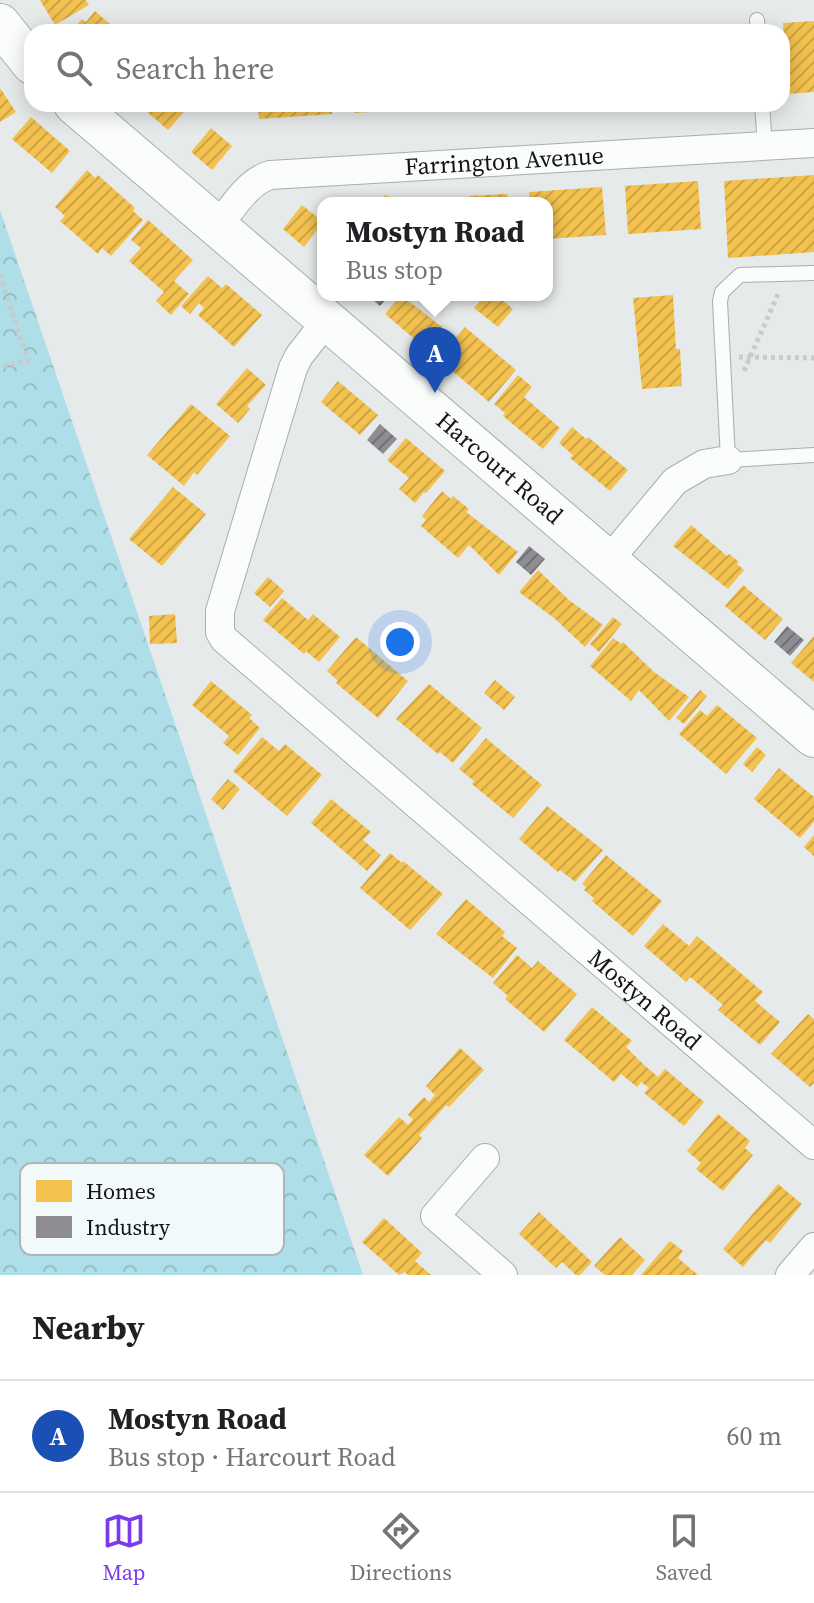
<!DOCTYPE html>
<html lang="en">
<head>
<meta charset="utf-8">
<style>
	:root { --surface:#fff; --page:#f2f2f2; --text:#202124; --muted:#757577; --line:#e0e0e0; --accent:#7c3aed }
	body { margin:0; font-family:"Source Serif 4",serif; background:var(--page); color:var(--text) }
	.you { position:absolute; left:400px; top:642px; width:28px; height:28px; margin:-20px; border:6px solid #fff; border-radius:50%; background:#1a73e8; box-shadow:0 0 0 12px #1a73e833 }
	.badge { display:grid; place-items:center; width:52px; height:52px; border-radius:50%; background:var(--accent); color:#fff; font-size:26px; font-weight:700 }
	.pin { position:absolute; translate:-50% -66px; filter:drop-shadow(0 2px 4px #0008) }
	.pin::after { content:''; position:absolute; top:42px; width:28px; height:24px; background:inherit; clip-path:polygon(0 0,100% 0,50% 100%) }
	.popup { position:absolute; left:317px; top:197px; width:236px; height:104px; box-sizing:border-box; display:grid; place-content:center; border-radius:16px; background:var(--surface); filter:drop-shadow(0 2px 6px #0005); font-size:26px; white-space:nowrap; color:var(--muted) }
	.popup b { font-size:30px; color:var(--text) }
	.popup::after { content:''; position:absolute; left:50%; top:100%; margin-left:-16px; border:16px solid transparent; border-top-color:var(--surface) }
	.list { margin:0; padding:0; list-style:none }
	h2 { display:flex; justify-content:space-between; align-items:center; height:104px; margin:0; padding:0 32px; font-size:34px }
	h2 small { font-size:26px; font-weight:400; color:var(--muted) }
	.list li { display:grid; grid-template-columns:52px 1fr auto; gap:24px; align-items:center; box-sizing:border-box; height:112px; padding:0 32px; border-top:2px solid var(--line) }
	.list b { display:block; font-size:30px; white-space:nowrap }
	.list p { margin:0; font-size:26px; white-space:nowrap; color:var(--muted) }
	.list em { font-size:26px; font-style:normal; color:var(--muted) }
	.icon { flex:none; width:44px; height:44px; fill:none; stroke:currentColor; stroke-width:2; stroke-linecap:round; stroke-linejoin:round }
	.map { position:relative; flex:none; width:814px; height:1275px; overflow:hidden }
	.search { position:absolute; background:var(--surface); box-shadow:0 4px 20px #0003; left:24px; right:24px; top:24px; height:88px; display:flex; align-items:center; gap:20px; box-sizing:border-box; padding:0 28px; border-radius:24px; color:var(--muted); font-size:30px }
	.sheet { height:216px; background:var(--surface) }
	nav { display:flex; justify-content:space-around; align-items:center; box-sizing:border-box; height:112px; border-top:2px solid var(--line); background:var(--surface); font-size:22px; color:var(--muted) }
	nav a { display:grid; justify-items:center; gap:4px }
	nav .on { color:var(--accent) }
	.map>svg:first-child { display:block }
</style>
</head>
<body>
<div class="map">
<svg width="814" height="1275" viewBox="0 0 814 1275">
	<defs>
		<pattern id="park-crowns" width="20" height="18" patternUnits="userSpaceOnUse" patternTransform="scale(2)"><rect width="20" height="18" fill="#aedee7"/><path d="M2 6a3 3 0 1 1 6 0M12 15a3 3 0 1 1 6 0" fill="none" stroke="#95bec5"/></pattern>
		<pattern id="homes-hatch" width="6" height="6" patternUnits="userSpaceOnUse" patternTransform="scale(2)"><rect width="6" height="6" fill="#f2c14e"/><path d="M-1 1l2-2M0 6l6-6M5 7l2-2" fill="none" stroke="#cfa543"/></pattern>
		<pattern id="industry-hatch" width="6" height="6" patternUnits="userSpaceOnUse" patternTransform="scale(2)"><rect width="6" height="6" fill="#8d8d92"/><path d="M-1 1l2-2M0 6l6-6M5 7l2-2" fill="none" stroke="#727276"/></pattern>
	</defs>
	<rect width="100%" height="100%" fill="#e7eaeb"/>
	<path fill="url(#park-crowns)" d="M0,210L363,1275H0Z"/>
	<path fill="url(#homes-hatch)" d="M40,0H86L89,5L55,25Z
		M95,11L119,32H70L82,19L86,22Z
		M814,21V92L787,94L783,23Z
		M0,88L16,112L0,122Z
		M138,104H191L168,130Z
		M258,104H332V114L259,119Z
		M354,104H428V108L355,113Z
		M31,117L70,151L52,173L12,139Z
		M211,128L232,146L212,170L191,152Z
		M87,170L95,178L98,175L135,208L133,211L143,220L111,256L102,248L98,254L60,221L65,216L55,207Z
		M814,175V252L728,258L724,181Z
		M698,181L701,229L628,234L625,186Z
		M602,187L606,235L547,239V203H530L529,192Z
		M507,194L508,203H469V196Z
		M384,195L408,202V203H382Z
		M456,198L457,203H423V201Z
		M302,205L323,222L304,247L283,229Z
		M148,220L193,260L174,281L189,294L171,315L156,301L164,292L129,261L141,248L131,240Z
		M208,276L222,288L226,284L262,315L234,347L198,315L204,308L199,303L190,314L181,306Z
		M401,295L442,327L424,347L385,314Z
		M485,295H497L513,309L498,327L474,308Z
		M673,295L676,349H680L682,386L642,389L633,298Z
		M465,327L516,370L489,402L438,359Z
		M247,368L266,385L247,406L250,409L238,423L216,404Z
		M518,375L532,387L524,397L560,428L543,449L503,416L505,413L494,404Z
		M338,381L378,415L360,435L321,402Z
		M191,404L230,436L197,475L194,472L184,486L147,455Z
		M572,427L586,439L588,437L628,470L610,491L570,458L573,455L559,443Z
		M406,438L445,471L426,493L424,492L415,503L399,489L409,478L387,460Z
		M173,487L206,514L162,566L129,539Z
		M442,491L451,499L453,496L469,509L466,512L518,552L499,575L469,545L458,558L421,526L426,520L422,516Z
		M691,525L727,556L729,554L739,562L737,564L744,570L728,589L673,546Z
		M538,570L569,600L603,625L585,647L554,618L519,592Z
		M268,577L284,591L270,607L254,593Z
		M743,585L783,619L765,640L725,606Z
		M282,598L308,620L313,614L340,637L319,662L306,651L304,654L263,620Z
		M175,614L177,643L150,644L149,616Z
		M613,617L622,624L599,652L590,644Z
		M814,636V682L791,663Z
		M356,637L408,681L378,718L336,683L338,681L327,671Z
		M613,638L621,644L623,642L654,672L689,697L669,721L639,690L631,701L590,666Z
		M495,680L515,697L504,710L484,693Z
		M211,681L252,715L249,718L260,728L238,755L223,743L229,736L192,705Z
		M429,684L482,728L453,763L440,752L438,754L396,719Z
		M700,690L707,696L684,724L676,718Z
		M717,705L757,738L726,774L679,734L700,710L707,716Z
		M262,737L279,751L285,744L322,775L287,816L233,771Z
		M486,738L542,785L513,818L472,784L474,781L459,769Z
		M757,747L766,755L752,772L743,764Z
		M779,768L814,797V822L800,838L754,799Z
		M228,779L240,789L223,810L211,799Z
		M331,799L371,832L363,840L381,855L367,871L311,823Z
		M547,806L603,850L575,882L560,870L558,872L519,839Z
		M814,835V856L804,847Z
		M390,853L402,863L403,861L443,894L410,930L360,888Z
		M606,855L662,901L633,936L592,901L594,898L584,890L586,887L582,884Z
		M466,899L505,932L502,936L517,948L493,978L436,934Z
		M663,924L689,946L697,936L763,992L755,1001L780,1022L760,1045L718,1010L723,1005L690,977L686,982L644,946Z
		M517,955L532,968L538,961L577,994L544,1032L505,999L508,996L493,983Z
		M592,1007L632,1041L626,1047L643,1064L658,1077L665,1069L704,1102L684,1126L644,1093L649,1088L641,1082L637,1087L621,1074L614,1082L564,1040Z
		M808,1014L814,1019V1083L810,1087L771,1054Z
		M460,1048L484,1070L449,1107L446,1105L432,1121L419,1135L422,1138L388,1176L364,1155L399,1117L408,1125L413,1119L408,1115L415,1106L424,1097L429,1102L435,1095L426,1086Z
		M718,1114L750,1141L745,1148L753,1155L723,1191L696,1169L701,1163L687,1151Z
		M778,1184L802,1204L770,1243L766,1240L743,1267L723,1249Z
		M539,1212L592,1262L580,1275H576L562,1262L556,1268L519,1234Z
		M384,1218L422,1253L415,1261L431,1275H408L405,1272L399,1275L362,1242Z
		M620,1237L645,1260L632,1275H605L594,1266Z
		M670,1241L683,1251L678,1258L698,1275H641Z"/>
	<path fill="url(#industry-hatch)" d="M367,295H390L380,306Z
		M380,424L397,439L383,454L367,440Z
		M529,546L545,559L531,575L516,562Z
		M787,626L804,640L790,656L774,642Z"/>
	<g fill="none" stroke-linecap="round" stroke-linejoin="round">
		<g stroke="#aaadae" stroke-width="16">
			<path id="lane" d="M757,20L758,32
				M762,104L765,146
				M814,273L740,275L722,292L720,301L728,460L814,455"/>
		</g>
		<g stroke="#aaadae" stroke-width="30">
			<g id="street">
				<path id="s1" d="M217,227C232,209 247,182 270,175L814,143"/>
				<path id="s2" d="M327,320L299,356L293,368L220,611V632L224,639L814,1145"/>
				<path d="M608,561L675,481L704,464L728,460"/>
				<path d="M485,1158L435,1216L503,1275"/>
				<path d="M790,1275L814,1247"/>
			</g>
		</g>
		<g stroke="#aaadae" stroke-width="42">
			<g id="secondary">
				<path d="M0,24L32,64"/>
				<path id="s3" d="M74,104L814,737"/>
			</g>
		</g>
		<path stroke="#c9caca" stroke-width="5" stroke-dasharray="4 4" stroke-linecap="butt" d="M0,275L28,361L0,367
			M739,357L814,358
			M744,371L779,292"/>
		<use href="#lane" stroke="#fbfcfc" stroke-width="14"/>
		<use href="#street" stroke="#fbfcfc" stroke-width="28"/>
		<use href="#secondary" stroke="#fbfcfc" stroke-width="40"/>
	</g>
	<g text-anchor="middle" stroke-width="8" stroke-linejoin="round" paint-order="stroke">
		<g font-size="24" fill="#131516" stroke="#f2f9fa">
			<text dy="8" stroke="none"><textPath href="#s1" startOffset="310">Farrington Avenue</textPath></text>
			<text dy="8" stroke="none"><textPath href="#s3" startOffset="560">Harcourt Road</textPath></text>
			<text dy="8" stroke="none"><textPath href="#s2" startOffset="896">Mostyn Road</textPath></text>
		</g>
	</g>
	<rect x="20" y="1163" width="264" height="92" rx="12" fill="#f2f9fa" stroke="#afb5b6" stroke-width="2"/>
	<rect x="36" y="1180" width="36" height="22" fill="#f2c14e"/>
	<rect x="36" y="1216" width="36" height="22" fill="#8d8d92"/>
	<g font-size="22" fill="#131516">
		<text x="86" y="1199">Homes</text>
		<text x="86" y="1235">Industry</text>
	</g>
</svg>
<div class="you"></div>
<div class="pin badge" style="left:435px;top:393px;background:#1a4fb4">A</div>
<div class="popup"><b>Mostyn Road</b>Bus stop</div>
<div class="search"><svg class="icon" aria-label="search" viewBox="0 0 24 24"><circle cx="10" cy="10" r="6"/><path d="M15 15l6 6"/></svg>Search here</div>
</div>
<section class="sheet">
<h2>Nearby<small></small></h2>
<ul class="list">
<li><span class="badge" style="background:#1a4fb4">A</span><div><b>Mostyn Road</b><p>Bus stop · Harcourt Road</p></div><em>60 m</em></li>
</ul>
</section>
<nav>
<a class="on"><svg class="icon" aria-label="map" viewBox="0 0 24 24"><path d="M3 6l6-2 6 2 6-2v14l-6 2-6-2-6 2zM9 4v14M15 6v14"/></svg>Map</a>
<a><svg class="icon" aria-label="directions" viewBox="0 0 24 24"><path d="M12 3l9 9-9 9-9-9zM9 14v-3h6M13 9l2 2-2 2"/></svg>Directions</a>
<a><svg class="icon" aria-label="saved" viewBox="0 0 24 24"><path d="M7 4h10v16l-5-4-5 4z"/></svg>Saved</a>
</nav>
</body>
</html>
